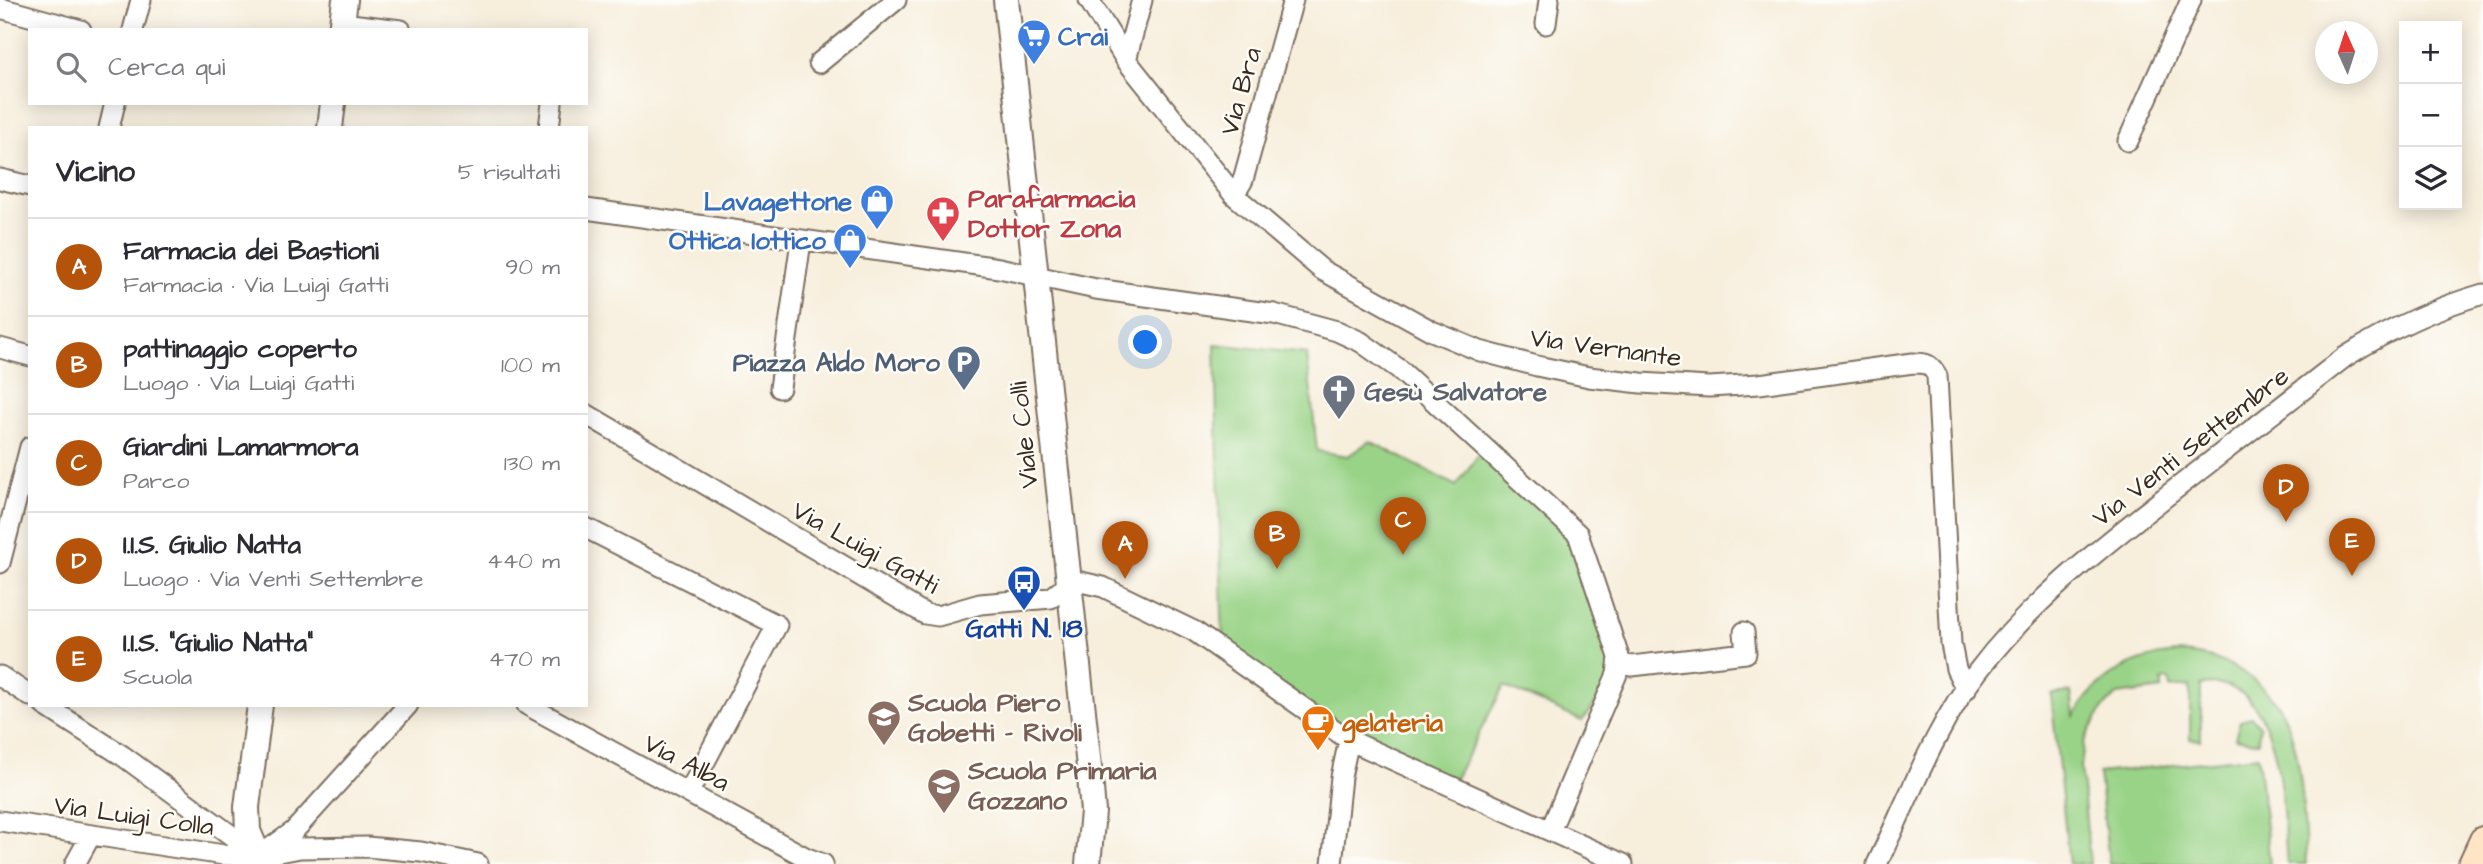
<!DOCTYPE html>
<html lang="it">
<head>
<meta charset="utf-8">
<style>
	:root { --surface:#fff; --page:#f2f2f3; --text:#2b2b33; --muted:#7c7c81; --line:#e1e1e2; --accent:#b45309 }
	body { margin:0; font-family:"Architects Daughter",sans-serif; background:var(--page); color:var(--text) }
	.controls { position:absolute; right:21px; top:21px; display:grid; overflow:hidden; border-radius:0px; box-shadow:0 4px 18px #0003 }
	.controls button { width:63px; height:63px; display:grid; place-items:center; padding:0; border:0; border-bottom:2px solid var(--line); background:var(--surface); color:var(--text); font:35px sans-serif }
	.compass { position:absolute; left:2315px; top:21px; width:63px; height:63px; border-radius:50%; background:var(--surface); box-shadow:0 4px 18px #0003; rotate:357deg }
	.you { position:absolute; left:1146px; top:343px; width:24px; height:24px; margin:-18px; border:5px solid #fff; border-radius:50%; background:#1a73e8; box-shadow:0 0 0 10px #1a73e833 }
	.badge { display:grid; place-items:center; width:46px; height:46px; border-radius:50%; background:var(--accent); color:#fff; font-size:23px; font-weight:700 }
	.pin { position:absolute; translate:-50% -58px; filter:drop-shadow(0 2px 4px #0008) }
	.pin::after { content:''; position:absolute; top:37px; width:24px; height:21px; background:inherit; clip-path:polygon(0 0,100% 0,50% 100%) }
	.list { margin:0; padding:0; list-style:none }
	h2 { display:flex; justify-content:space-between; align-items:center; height:91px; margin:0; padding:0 28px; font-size:30px }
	h2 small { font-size:23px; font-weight:400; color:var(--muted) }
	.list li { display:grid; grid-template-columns:46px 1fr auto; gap:21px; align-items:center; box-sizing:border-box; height:98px; padding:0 28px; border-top:2px solid var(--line) }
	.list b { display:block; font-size:26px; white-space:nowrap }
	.list p { margin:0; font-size:23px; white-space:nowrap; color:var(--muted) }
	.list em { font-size:23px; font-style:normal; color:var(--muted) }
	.icon { flex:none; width:38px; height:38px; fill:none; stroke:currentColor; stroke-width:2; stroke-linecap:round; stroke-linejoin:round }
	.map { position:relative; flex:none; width:2483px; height:864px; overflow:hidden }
	.search { position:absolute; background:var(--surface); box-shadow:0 4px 18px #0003; left:28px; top:28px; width:560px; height:77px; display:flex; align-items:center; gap:18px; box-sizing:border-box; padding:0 24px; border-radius:0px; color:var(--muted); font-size:26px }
	.panel { position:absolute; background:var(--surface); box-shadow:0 4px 18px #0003; left:28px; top:126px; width:560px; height:581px; border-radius:0px }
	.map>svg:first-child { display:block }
</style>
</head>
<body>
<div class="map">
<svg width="2483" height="864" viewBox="0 0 2483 864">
	<rect width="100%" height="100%" fill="#fdfcf7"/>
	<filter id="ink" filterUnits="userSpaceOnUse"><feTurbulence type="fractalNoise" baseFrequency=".0143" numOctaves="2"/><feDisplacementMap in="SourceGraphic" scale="14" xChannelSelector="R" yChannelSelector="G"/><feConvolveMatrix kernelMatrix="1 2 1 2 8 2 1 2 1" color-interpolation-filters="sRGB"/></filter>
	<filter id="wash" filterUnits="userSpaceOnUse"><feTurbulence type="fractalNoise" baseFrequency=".00686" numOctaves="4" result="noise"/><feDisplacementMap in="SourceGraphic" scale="28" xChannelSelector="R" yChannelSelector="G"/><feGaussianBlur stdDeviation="1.57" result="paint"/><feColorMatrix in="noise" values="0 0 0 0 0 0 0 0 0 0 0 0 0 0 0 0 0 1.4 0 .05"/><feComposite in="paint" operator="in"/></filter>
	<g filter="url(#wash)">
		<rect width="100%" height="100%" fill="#f7eedc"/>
		<path fill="#99d387" stroke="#6a7e52" stroke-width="2" d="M1215,344L1307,354L1317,451L1348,456L1370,441L1456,486L1479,454L1581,542L1617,674L1582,721L1504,686L1451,786L1349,740L1223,652Z
			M2177,653C2207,654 2233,662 2256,682C2266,691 2275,699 2281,710C2304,749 2303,819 2307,864H2287C2282,815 2285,706 2228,686C2220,683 2210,684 2201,685V740L2190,739V686L2170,688L2169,679L2162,680V689L2117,695L2103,708L2089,731L2084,743L2081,767L2090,864H2069L2051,694L2071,692L2074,716C2097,677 2132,657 2177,653Z
			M2251,717L2260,725L2258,742L2235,738L2240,721Z
			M2258,756L2270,864H2109L2099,773Z"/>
	</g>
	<g filter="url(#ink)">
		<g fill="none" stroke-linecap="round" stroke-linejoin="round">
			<g stroke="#7d6f60" stroke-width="23">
				<path id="minor" d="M1089,0L1126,60L1234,195L1322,270L1432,331L1480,351L1537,366L1589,377L1641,383L1709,387L1759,384L1913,363C1926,363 1931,364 1937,376L1951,644L1956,669L1966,689
					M0,8L81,30
					M342,23L401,30
					M1546,24L1549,0
					M133,30L141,0
					M1126,60L1142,0
					M819,63L896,0
					M109,128L115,103
					M549,128L552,103
					M2128,141L2191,0
					M0,179L30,186
					M1234,195L1243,180L1293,0
					M586,209L999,268L1096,289L1274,314L1337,331L1361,342L1399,369L1578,534L1619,657L1617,674L1550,831
					M0,348L30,356
					M780,388L801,241
					M586,414L925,614L938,616L980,604L1051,598L1069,584L1081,582L1103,587L1194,631L1349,740L1623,864
					M586,528L777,625L689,792
					M0,563L30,447
					M1619,664L1632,666L1746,653L1744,632
					M0,676L30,696
					M44,705L123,756L258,855
					M527,705L807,858L823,864
					M0,821L224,855L259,856L300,848L367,847L421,852L478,864
					M266,851L294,831L408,705
					M75,864L91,835
					M1332,864L1341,777L1349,740
					M1877,864C1907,802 1936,725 1978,671C2032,600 2103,546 2173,491C2230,447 2287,402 2345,357C2388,330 2434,308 2483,294"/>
			</g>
			<g stroke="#7d6f60" stroke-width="28">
				<path id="tertiary" d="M1006,0L1090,776L1093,812L1088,864
					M341,30L345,0
					M330,128L333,103
					M260,705L247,807L248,831L262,864"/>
			</g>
			<g stroke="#7d6f60" stroke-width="30">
				<path id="secondary" d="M2472,864L2483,840"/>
			</g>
			<use href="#minor" stroke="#fff" stroke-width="19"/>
			<use href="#tertiary" stroke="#fff" stroke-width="24"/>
			<use href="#secondary" stroke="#ffe4c6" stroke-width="26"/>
		</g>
	</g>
	<defs>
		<g id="supermarket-pin" transform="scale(1.75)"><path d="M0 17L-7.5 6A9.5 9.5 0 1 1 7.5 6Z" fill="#3f7fe0" stroke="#fdfcf7"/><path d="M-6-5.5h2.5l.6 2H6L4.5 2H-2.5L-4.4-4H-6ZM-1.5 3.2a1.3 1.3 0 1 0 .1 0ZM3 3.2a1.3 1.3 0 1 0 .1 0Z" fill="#fff"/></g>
		<g id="shop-pin" transform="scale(1.75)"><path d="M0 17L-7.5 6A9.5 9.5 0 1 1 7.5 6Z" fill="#3f7fe0" stroke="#fdfcf7"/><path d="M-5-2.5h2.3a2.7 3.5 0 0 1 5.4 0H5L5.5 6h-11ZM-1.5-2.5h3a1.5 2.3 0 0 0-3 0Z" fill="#fff"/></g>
		<g id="pharmacy-pin" transform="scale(1.75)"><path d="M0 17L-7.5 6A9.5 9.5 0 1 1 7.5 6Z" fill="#e0444e" stroke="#fdfcf7"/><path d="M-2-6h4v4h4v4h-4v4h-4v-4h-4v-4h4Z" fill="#fff"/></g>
		<g id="parking-pin" transform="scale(1.75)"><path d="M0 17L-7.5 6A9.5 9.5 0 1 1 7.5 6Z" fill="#5c6f8a" stroke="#fdfcf7"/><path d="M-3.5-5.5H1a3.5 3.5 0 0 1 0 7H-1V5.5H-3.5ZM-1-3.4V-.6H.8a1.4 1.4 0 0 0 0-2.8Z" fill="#fff"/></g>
		<g id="church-pin" transform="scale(1.75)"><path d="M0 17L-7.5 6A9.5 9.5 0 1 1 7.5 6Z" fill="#6b7280" stroke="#fdfcf7"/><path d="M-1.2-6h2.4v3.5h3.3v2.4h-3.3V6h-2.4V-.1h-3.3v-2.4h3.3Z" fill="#fff"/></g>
		<g id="bus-pin" transform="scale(1.75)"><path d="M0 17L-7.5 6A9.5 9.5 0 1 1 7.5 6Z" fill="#1a4fb4" stroke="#fdfcf7"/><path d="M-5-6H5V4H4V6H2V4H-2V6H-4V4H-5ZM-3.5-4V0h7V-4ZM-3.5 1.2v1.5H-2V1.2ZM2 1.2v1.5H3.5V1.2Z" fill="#fff"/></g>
		<g id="school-pin" transform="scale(1.75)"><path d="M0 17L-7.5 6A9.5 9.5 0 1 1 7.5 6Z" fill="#8d6e63" stroke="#fdfcf7"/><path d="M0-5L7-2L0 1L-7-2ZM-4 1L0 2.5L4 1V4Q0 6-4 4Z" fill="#fff"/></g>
		<g id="cafe-pin" transform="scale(1.75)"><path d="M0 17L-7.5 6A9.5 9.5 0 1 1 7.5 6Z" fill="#e8710a" stroke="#fdfcf7"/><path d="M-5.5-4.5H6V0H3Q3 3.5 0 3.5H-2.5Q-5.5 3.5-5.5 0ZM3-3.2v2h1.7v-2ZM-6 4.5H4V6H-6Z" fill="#fff"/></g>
	</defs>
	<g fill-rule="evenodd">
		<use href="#supermarket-pin" x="1034" y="36"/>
		<use href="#shop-pin" x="877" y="201"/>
		<use href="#pharmacy-pin" x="943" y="213"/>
		<use href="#shop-pin" x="850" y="240"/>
		<use href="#parking-pin" x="964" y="362"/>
		<use href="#church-pin" x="1339" y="391"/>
		<use href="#bus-pin" x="1024" y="582"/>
		<use href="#school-pin" x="884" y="717"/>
		<use href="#cafe-pin" x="1318" y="722"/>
		<use href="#school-pin" x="944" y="785"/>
	</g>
	<g text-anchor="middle" stroke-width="5" stroke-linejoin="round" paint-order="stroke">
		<g font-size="26" font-weight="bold" fill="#366cbe" stroke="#fdfcf7" text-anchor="end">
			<text x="1058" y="45" text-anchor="start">Crai</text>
			<text x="852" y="210">Lavagettone</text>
			<text x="826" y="249">Ottica Iottico</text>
		</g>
		<g font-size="26" fill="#3b2a1e" stroke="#fdfcf7">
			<text transform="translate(1240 91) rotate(-74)" y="9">Via Bra</text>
			<text transform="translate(1606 347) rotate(8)" y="9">Via Vernante</text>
			<text transform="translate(1023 435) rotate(-96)" y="9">Viale Colli</text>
			<text transform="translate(2190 446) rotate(-38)" y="9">Via Venti Settembre</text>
			<text transform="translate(866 547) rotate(29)" y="9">Via Luigi Gatti</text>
			<text transform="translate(687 762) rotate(28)" y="9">Via Alba</text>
			<text transform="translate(134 815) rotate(8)" y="9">Via Luigi Colla</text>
		</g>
		<g font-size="26" font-weight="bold" fill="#be3a42" stroke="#fdfcf7" text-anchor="start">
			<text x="968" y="207">Parafarmacia<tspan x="968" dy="30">Dottor Zona</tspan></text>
		</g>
		<g font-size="26" font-weight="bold" fill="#4e5e75" stroke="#fdfcf7" text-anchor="end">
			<text x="940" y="371">Piazza Aldo Moro</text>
		</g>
		<g font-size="26" font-weight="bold" fill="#5b616d" stroke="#fdfcf7" text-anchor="start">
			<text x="1364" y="400">Gesù Salvatore</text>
		</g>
		<g font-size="26" font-weight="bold" fill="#164399" stroke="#fdfcf7">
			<text x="1024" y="637">Gatti N. 18</text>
		</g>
		<g font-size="26" font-weight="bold" fill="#785e54" stroke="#fdfcf7" text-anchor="start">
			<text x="908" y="711">Scuola Piero<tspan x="908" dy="30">Gobetti - Rivoli</tspan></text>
			<text x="968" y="779">Scuola Primaria<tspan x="968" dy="30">Gozzano</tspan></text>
		</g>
		<g font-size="26" font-weight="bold" fill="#c56008" stroke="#fdfcf7" text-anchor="start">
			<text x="1342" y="731">gelateria</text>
		</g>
	</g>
</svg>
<div class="controls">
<button>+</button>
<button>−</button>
<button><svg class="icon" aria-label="layers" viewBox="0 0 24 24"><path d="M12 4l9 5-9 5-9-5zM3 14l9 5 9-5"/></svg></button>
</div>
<svg class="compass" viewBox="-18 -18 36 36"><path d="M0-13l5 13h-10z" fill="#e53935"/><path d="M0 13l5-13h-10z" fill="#7c7c81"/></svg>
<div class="you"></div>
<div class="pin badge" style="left:1125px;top:579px">A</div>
<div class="pin badge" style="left:1277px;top:569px">B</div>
<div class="pin badge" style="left:1403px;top:555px">C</div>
<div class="pin badge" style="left:2286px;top:522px">D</div>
<div class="pin badge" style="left:2352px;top:576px">E</div>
<div class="search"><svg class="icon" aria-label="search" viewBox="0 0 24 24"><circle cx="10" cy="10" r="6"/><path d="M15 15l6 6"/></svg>Cerca qui</div>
<section class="panel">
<h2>Vicino<small>5 risultati</small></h2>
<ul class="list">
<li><span class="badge">A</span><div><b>Farmacia dei Bastioni</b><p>Farmacia · Via Luigi Gatti</p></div><em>90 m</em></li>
<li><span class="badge">B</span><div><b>pattinaggio coperto</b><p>Luogo · Via Luigi Gatti</p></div><em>100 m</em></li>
<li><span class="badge">C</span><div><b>Giardini Lamarmora</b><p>Parco</p></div><em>130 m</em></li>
<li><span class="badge">D</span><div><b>I.I.S. Giulio Natta</b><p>Luogo · Via Venti Settembre</p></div><em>440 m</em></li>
<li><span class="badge">E</span><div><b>I.I.S. &quot;Giulio Natta&quot;</b><p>Scuola</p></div><em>470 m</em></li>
</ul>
</section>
</div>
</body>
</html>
